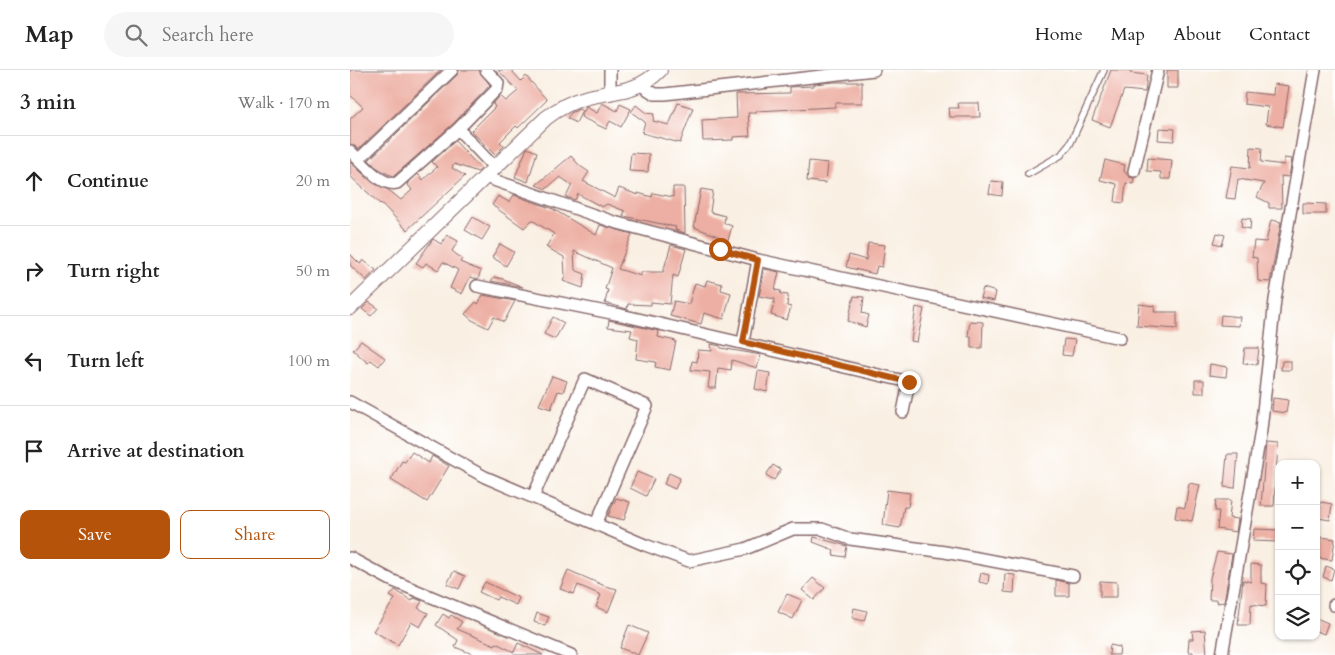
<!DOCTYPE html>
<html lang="en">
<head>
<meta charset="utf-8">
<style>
	:root { --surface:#fff; --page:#f6f6f6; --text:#222; --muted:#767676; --line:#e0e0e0; --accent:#b45309 }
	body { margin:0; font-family:Cardo,serif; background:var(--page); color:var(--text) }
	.controls { position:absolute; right:15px; bottom:15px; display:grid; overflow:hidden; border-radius:10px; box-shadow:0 1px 4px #0004 }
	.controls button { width:45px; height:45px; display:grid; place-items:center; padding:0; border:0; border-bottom:1px solid var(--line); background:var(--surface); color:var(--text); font:25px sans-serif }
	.stop { position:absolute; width:15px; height:15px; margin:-11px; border:4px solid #b45309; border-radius:50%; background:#fff }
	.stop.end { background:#b45309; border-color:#fff; box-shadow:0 1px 5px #0008 }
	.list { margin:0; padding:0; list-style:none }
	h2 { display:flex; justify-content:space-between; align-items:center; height:65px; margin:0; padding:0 20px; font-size:21px }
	h2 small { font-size:16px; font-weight:400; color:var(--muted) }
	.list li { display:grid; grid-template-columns:32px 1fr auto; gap:15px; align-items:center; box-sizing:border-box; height:90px; padding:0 20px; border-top:1px solid var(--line) }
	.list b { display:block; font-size:19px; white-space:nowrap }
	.list em { font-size:16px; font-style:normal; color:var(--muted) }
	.actions { display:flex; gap:10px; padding:15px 20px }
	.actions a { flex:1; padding:11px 0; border:1px solid var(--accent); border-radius:10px; text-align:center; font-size:18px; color:var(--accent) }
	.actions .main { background:var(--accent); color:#fff }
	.icon { flex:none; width:28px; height:28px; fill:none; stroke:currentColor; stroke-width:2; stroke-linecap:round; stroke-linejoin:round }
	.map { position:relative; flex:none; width:985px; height:585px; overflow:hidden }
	header { display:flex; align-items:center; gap:30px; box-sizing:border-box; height:70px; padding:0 25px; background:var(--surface); border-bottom:1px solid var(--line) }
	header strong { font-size:24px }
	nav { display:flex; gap:28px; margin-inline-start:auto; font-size:18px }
	.search { width:350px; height:45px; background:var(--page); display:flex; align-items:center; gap:12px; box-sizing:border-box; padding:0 18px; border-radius:28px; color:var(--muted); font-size:19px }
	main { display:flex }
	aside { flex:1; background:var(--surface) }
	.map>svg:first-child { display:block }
</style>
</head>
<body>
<header>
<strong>Map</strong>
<div class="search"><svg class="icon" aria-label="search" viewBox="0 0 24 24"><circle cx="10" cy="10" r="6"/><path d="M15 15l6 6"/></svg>Search here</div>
<nav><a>Home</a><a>Map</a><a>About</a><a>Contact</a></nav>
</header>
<main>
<aside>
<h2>3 min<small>Walk · 170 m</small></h2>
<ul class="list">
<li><svg class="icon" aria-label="ahead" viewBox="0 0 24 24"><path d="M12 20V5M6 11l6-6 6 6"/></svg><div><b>Continue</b></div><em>20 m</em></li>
<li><svg class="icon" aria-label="right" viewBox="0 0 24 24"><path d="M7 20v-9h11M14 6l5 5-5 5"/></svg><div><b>Turn right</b></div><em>50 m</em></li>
<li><svg class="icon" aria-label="left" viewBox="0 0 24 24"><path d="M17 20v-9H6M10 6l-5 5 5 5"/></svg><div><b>Turn left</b></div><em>100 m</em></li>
<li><svg class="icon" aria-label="arrive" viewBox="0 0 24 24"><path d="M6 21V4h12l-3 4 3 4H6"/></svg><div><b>Arrive at destination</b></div></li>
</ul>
<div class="actions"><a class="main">Save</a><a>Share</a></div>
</aside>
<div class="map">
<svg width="985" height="585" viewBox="0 0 985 585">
	<rect width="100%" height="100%" fill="#fff"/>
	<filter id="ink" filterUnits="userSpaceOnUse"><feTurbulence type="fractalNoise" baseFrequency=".02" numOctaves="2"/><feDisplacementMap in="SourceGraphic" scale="10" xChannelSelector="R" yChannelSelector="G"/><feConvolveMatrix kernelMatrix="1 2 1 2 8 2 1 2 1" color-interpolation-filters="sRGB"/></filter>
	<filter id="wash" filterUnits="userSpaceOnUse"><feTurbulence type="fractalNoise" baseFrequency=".0096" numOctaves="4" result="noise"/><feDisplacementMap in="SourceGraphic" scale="20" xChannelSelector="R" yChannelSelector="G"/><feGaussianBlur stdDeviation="1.12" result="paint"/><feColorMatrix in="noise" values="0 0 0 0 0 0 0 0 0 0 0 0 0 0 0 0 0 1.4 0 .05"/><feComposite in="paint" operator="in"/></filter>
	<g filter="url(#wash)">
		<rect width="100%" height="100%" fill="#f9efe2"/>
		<g id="blocks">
			<path fill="#edafa3" d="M0,0H91L9,79L0,74V49L13,37L0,25Z
				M109,0H129L140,15L103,54L44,106L38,104L26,97L19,90L107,5Z
				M148,0H161L171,11L176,6L197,30L168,58L166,56L150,72L154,76L145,85L121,61L145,37L143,34L150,26L156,31L168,21Z
				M761,0H781L780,3L797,5L795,22L774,20L760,57L742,50Z
				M817,0H828V18H817Z
				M484,12H512V33H485V37L406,41V43H398L400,66L383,67V70L353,71L352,50L387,48L386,24L440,23V17L464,16V14Z
				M924,14L939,16L933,57L916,54L918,37L894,34L895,22L923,25Z
				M252,33L267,41L270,34L281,39L271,57L260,51L256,59L231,47L236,37L247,43Z
				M328,33L343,38L330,73L292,63L295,52L281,42L286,35L296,43L304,44L303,51L319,55Z
				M608,33H629L630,47H600L599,38H609Z
				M229,39L232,41L226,53L217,48L221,43Z
				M809,58L825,59L824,71L808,70Z
				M105,71L131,99L128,102L104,94L102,98L115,106L57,160L31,133L30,134L0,106V92L23,113L40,121L51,130L62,120L57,114L68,104L73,110L87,97L82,92Z
				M901,77L912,78L911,92L934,95V88L942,89L939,107L931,106L932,138H919V133L907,127L914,113L888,109L885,129L876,128L882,96L900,98Z
				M177,78L187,82L178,112L165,107Z
				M281,83L299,84L298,102L279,101Z
				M221,86L230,96L239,102L233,111L265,128L269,118L288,125V123L302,127L303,123L323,127V117H334L335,163L325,160L326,157L273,146L275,141L257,134L252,137L228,124L225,130L216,127L222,115L210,107L196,119L186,115Z
				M798,88L822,90L820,109H811V102L797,101Z
				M755,90L775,95L774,101L779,107L784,108L783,114L776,113L774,133L765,132L767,114L750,110Z
				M459,91L478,93L476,113L457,111Z
				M641,111L653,112L652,126L639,124Z
				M351,119L363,121L360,142L375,146L374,153L382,156L378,170L344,157Z
				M164,125L203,139L246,165L250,155L282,164L268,199L291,206V202H313L321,175L336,179L328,207L323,205L320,234L301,232V235L278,234L277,239L255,233L258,220L255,219L262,198L224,181L225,200L235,204L233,218L213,211L215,206L214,187L196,177L204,164L182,150L174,158L142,135L148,126L159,132Z
				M953,133L976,134V144H953Z
				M123,147L140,157L132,170L115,160Z
				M892,148L901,149L900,159L891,157Z
				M921,150L931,152L920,212L908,211L907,188L902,187L904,171L916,172Z
				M867,163L875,165L872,175L864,173Z
				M97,165L108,171L102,181L112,189L110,192L131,201L128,209L120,207L112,224L100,218L108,200L93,192L88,200L76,193L73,197L66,193L83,169L91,174Z
				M518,173L535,175L532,197L527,196L525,204L496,197L499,185L516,190Z
				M150,174L164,182L156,196L142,187Z
				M0,184L10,194L13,190L26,200L16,210L0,195Z
				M415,199L429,202L425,220L431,221L430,224L438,225L437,236L441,237L437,250L421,245L425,229L409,226Z
				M144,207L153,209L173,217L141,211Z
				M357,210L372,214L371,220L381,223L374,249L354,243L351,254L320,246L324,231L339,234L345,213L355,216Z
				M633,218L646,222L644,231L630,228Z
				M133,225L165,231L154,252L144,247L138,258L122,250L115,244L126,232L128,234Z
				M504,226L514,227L512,243L519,245L516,257L498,251Z
				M19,232L28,238L21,246L12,239Z
				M789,234L805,236L804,242H827V259L787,256Z
				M566,237L574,239L567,272L561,271Z
				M871,245L890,247L889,256L870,255Z
				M203,247L214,253L205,269L194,264Z
				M259,250L309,261L308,267L326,271L320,300L305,297L306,292L286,289L288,269L280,267L282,260L258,257Z
				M620,251L633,252L632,278H621V266H618Z
				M714,269L725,270L722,286L712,285Z
				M11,271L35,288L29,296L21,290L18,293L3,280Z
				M361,274L370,276L371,278L411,285L407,298L382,290L381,300L368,298L366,318H358L360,302L341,300L342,291L347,292L348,280L362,281Z
				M895,278H909L907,295L893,293Z
				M932,291H941V300H931Z
				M860,294L877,297L876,307L859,305Z
				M408,301L420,303L417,322L405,319Z
				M202,306L217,311L213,322L208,321L201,339L189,335Z
				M845,310H854V323H845Z
				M923,328L938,330L936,343L922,341Z
				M916,373L928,374L924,436H911Z
				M62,382L79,393L82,386L99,396L77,432L41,410L52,391L55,392Z
				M879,384H888L885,418L874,417L877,385Z
				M423,395L431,400L424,410L416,405Z
				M287,402L304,409L296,426L280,418Z
				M319,403L330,408L325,419L314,414Z
				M839,413L850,415L842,451L825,448L827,436L835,438Z
				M537,420L560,423L558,437H554L550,458L533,455Z
				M266,428L280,432L274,450L258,446Z
				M866,430H881L879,448L888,449L886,462L867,459L869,441H865Z
				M971,432L982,434L980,450L968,448Z
				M904,459L929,460V472L903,471Z
				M464,467L497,476L495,487L483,485L484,480L463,472Z
				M971,467L985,469L982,490L968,488Z
				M867,482L882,484L874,532L867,533V530H859L860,508Z
				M901,494L911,495V513L917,514L916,536L901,534L900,555H888L893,510L901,512Z
				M976,496L984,499L981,510L973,507Z
				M218,500L255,516L267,519L258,542L246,537L251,525L228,515L224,524L210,519Z
				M104,501L115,506L109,519L97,514Z
				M631,503L639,505L638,514L629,512Z
				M655,504L665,505L664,523L654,522Z
				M463,508L475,518L464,530L452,520Z
				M706,510L719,513V526H706Z
				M750,511L767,512V527H750Z
				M135,512L169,528L166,535L148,527L146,530L129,522Z
				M45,520L62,531L64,528L72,531L68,538L78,543L70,557L61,552L48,575L23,561L45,529L40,526Z
				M437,524L452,530L443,549L428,542Z
				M504,538L517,541L514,551L502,548Z
				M187,543L199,547L195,556L184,552Z
				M93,544L99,548L101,545L112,552L107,559L145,575L146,573L164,582L168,573L193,585H125L105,577L108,570L86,555Z
				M966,548L978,553L974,564L966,561Z
				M279,555L298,563L288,585L270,578Z
				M855,560L857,585H843V582H838L839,569H843L842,561Z
				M760,575L770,577L769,585H759Z"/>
		</g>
	</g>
	<g filter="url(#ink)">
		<use href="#blocks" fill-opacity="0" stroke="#87686b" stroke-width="1"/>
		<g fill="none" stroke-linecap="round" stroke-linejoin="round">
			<g stroke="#87686b" stroke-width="8">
				<path id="service" d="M678,104L711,85L720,74L754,0"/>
			</g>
			<g stroke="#87686b" stroke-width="14">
				<path id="minor" d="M291,15L305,24H315L524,0
					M260,24V0
					M108,59L144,97
					M0,81C11,91 31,117 47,113L108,59L147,19L148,13L136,0
					M9,89L102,0
					M784,101L808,0
					M135,107L264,152L408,190L770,268
					M127,216L271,245L559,312L553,342
					M393,272L408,190
					M0,332L135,407L295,475L339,491L395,479L443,459H472L500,469L595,482L723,506
					M183,427L235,309L297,336L246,454
					M0,488L41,510L221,585
					M984,535H985
					M872,585L911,360L925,230L965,0"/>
			</g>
			<g stroke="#87686b" stroke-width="16">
				<path id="tertiary" d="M0,238L196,48C209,38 222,31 238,27C267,20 287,23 310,0"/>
			</g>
			<use href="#service" stroke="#fff" stroke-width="5.5"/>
			<use href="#minor" stroke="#fff" stroke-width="11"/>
			<use href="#tertiary" stroke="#fff" stroke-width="14"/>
		</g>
	</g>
	<g fill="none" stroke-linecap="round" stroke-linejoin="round" filter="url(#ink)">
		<path stroke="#b45309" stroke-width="6" d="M370,179L408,190L393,272L559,312"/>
	</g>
</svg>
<div class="controls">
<button>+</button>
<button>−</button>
<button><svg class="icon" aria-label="locate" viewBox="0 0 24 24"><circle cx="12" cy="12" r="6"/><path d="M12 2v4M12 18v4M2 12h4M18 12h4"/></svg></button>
<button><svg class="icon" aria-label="layers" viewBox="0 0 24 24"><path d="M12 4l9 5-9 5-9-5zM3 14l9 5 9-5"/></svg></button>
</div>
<div class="stop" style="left:370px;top:179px"></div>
<div class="stop end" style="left:559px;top:312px"></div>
</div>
</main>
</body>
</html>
